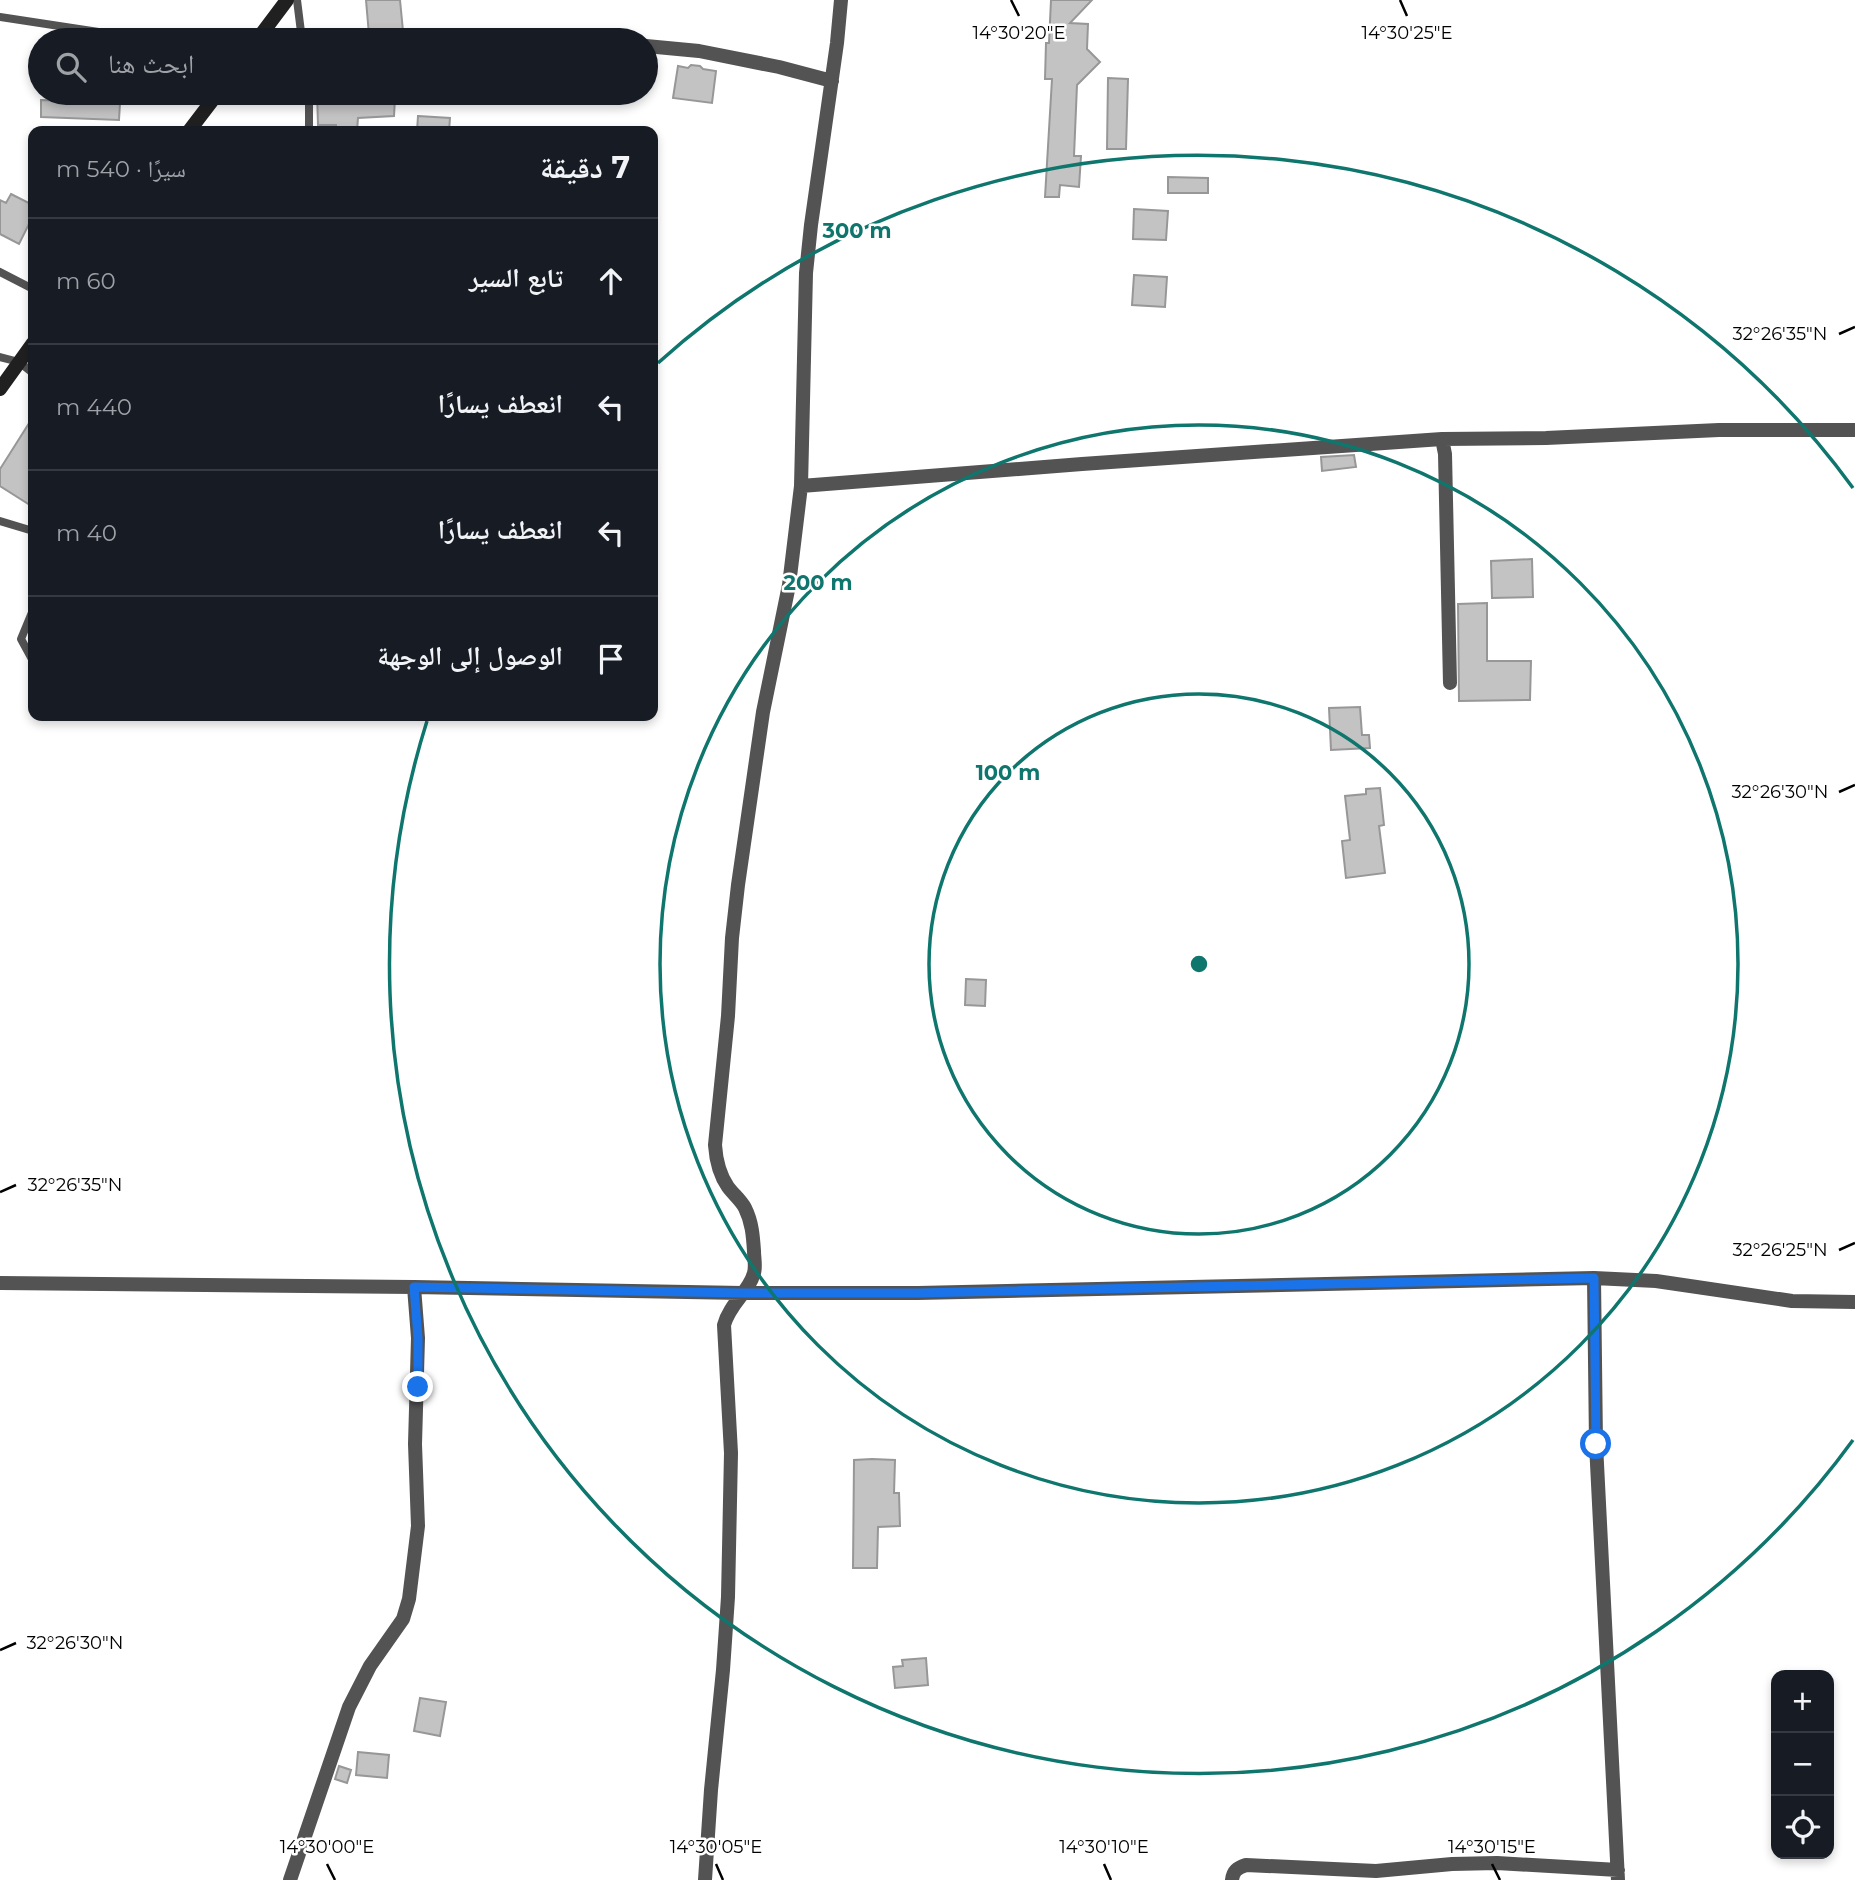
<!DOCTYPE html>
<html lang="ar">
<head>
<meta charset="utf-8">
<style>
	:root { --surface:#171b24; --page:#242831; --text:#f1f3f6; --muted:#9ea1a6; --line:#363941 }
	body { margin:0; font-family:Montserrat,"Noto Naskh Arabic",sans-serif; background:var(--page); color:var(--text); direction:rtl }
	.controls { position:absolute; right:21px; bottom:21px; display:grid; overflow:hidden; border-radius:14px; box-shadow:0 4px 10px #0003 }
	.controls button { width:63px; height:63px; display:grid; place-items:center; padding:0; border:0; border-bottom:2px solid var(--line); background:var(--surface); color:var(--text); font:35px sans-serif }
	.stop { position:absolute; width:21px; height:21px; margin:-16px; border:5px solid #1a73e8; border-radius:50%; background:#fff }
	.stop.end { background:#1a73e8; border-color:#fff; box-shadow:0 2px 7px #0008 }
	.list { margin:0; padding:0; list-style:none }
	h2 { display:flex; justify-content:space-between; align-items:center; height:91px; margin:0; padding:0 28px; font-size:30px }
	h2 small { font-size:23px; font-weight:400; color:var(--muted) }
	.list li { display:grid; grid-template-columns:46px 1fr auto; gap:21px; align-items:center; box-sizing:border-box; height:126px; padding:0 28px; border-top:2px solid var(--line) }
	.list b { display:block; font-size:26px; white-space:nowrap }
	.list em { font-size:23px; font-style:normal; color:var(--muted) }
	.icon { flex:none; width:38px; height:38px; fill:none; stroke:currentColor; stroke-width:2; stroke-linecap:round; stroke-linejoin:round }
	.map { position:relative; flex:none; width:1855px; height:1880px; overflow:hidden; direction:ltr }
	.search { position:absolute; background:var(--surface); box-shadow:0 4px 10px #0003; left:28px; top:28px; width:630px; height:77px; display:flex; align-items:center; gap:18px; box-sizing:border-box; padding:0 24px; border-radius:38px; color:var(--muted); font-size:26px }
	.panel { position:absolute; background:var(--surface); box-shadow:0 4px 10px #0003; left:28px; top:126px; width:630px; height:595px; border-radius:14px; direction:rtl }
	.map>svg:first-child { display:block }
</style>
</head>
<body>
<div class="map">
<svg width="1855" height="1880" viewBox="0 0 1855 1880">
	<rect width="100%" height="100%" fill="#fff"/>
	<path fill="#c3c3c3" stroke="#979797" stroke-width="2" d="M366,0H400L403,31L369,35Z
		M1051,0H1092L1070,23L1088,24L1087,49L1100,62L1077,85L1074,156H1081L1079,187L1060,185L1059,197H1045L1052,79H1045L1046,43H1049Z
		M691,65L700,66L703,69L716,71L712,103L673,98L678,66L688,68Z
		M1108,78L1128,79L1126,149H1107Z
		M317,93H335V96L377,95V98H395L394,116L358,118L357,131H336V125H318Z
		M41,100L120,103L119,120L41,117Z
		M418,116L450,118L449,131H417Z
		M1168,177L1208,178V193H1168Z
		M11,194L33,205V216L19,244L0,234V200L6,203Z
		M1134,209L1168,211L1166,240L1133,239Z
		M1134,275L1167,277L1165,307L1132,305Z
		M33,417V507L0,486V469Z
		M1354,455L1356,467L1322,471L1321,457Z
		M1532,559L1533,597L1492,598L1491,561Z
		M1487,603V661H1531L1530,700L1459,701L1458,604Z
		M1360,707L1362,735H1369L1370,748L1331,750L1329,708Z
		M1380,788L1384,825L1379,826L1385,873L1346,878L1342,841L1350,840L1345,796L1366,794V789Z
		M966,979L986,980L985,1006L965,1005Z
		M872,1459L895,1460L894,1493H899L900,1526L878,1527L877,1568H853L854,1460Z
		M926,1658L928,1685L895,1688L893,1667L903,1666L902,1660Z
		M420,1698L446,1702L440,1736L414,1731Z
		M358,1752L389,1755L387,1778L356,1775Z
		M339,1766L351,1770L347,1783L335,1779Z"/>
	<g fill="none" stroke-linecap="round" stroke-linejoin="round">
		<path stroke="#535353" stroke-width="8" d="M297,0L302,40
			M0,17L151,40
			M309,131V93
			M0,272L33,289
			M0,357L19,362L33,373
			M0,521L33,531
			M33,610L21,639L33,661"/>
		<path stroke="#535353" stroke-width="14" d="M646,46L699,51L779,67L832,81
			M1442,439L1445,454L1450,683
			M801,486L1082,464L1442,439L1546,438L1719,430H1855
			M1594,1278L1596,1444L1618,1880
			M0,1283L414,1287L742,1293H918L1594,1278L1656,1281L1792,1301L1855,1302
			M290,1880L349,1707L370,1666L403,1619L409,1599L418,1526L415,1444L418,1338L414,1287
			M705,1880L711,1790L723,1670L728,1597L731,1453L724,1325C730,1303 749,1292 754,1273C756,1266 754,1258 754,1251C753,1236 752,1222 745,1208C741,1200 733,1194 728,1187C719,1174 716,1160 715,1145L728,1016L732,938L738,885L763,712L789,585L801,486L806,273L811,225L837,43L841,0
			M1232,1880C1233,1871 1237,1868 1246,1865L1376,1871L1452,1864L1497,1863L1618,1870"/>
		<path stroke="#202020" stroke-width="14" d="M257,40L287,0
			M189,131L218,93
			M0,389L33,343"/>
	</g>
	<g fill="none" stroke-linecap="round" stroke-linejoin="round">
		<path stroke="#1a73e8" stroke-width="9" d="M418,1387V1338L414,1287L742,1293H918L1594,1278L1596,1444"/>
	</g>
	<path fill="none" stroke="#000" stroke-width="2.5" d="M1011,0L1019,16M1400,0L1407,16M1839,334L1855,327M1839,792L1855,785M0,1192L16,1185M1839,1250L1855,1243M0,1650L16,1643M327,1864L335,1880M716,1864L723,1880M1104,1864L1111,1880M1492,1864L1500,1880"/>
	<g fill="none" stroke="#0f766e" stroke-width="3.5">
		<circle cx="1199" cy="964" r="270"/>
		<circle cx="1199" cy="964" r="539"/>
		<path d="M1853 1440A809 809 0 0 1 427 721M658 363A809 809 0 0 1 1853 488"/>
	</g>
	<g font-size="18" text-anchor="middle" fill="#000" stroke="#fff" stroke-width="5" stroke-linejoin="round" paint-order="stroke">
		<text x="1019" y="39">14°30'20"E</text>
		<text x="1407" y="39">14°30'25"E</text>
		<text x="1780" y="340">32°26'35"N</text>
		<text x="1780" y="798">32°26'30"N</text>
		<text x="75" y="1191">32°26'35"N</text>
		<text x="1780" y="1256">32°26'25"N</text>
		<text x="75" y="1649">32°26'30"N</text>
		<text x="327" y="1853">14°30'00"E</text>
		<text x="716" y="1853">14°30'05"E</text>
		<text x="1104" y="1853">14°30'10"E</text>
		<text x="1492" y="1853">14°30'15"E</text>
	</g>
	<circle cx="1199" cy="964" r="10" fill="#0f766e" stroke="#fff" stroke-width="3.5"/>
	<g font-size="21" text-anchor="middle" font-weight="bold" fill="#0f766e" stroke="#fff" stroke-width="5" stroke-linejoin="round" paint-order="stroke">
		<text x="857" y="238">300 m</text>
		<text x="818" y="590">200 m</text>
		<text x="1008" y="780">100 m</text>
	</g>
</svg>
<div class="controls">
<button>+</button>
<button>−</button>
<button><svg class="icon" aria-label="locate" viewBox="0 0 24 24"><circle cx="12" cy="12" r="6"/><path d="M12 2v4M12 18v4M2 12h4M18 12h4"/></svg></button>
</div>
<div class="stop" style="left:1596px;top:1444px"></div>
<div class="stop end" style="left:418px;top:1387px"></div>
<div class="search"><svg class="icon" aria-label="search" viewBox="0 0 24 24"><circle cx="10" cy="10" r="6"/><path d="M15 15l6 6"/></svg>ابحث هنا</div>
<section class="panel">
<h2>7 دقيقة<small>سيرًا · 540 m</small></h2>
<ul class="list">
<li><svg class="icon" aria-label="ahead" viewBox="0 0 24 24"><path d="M12 20V5M6 11l6-6 6 6"/></svg><div><b>تابع السير</b></div><em>60 m</em></li>
<li><svg class="icon" aria-label="left" viewBox="0 0 24 24"><path d="M17 20v-9H6M10 6l-5 5 5 5"/></svg><div><b>انعطف يسارًا</b></div><em>440 m</em></li>
<li><svg class="icon" aria-label="left" viewBox="0 0 24 24"><path d="M17 20v-9H6M10 6l-5 5 5 5"/></svg><div><b>انعطف يسارًا</b></div><em>40 m</em></li>
<li><svg class="icon" aria-label="arrive" viewBox="0 0 24 24"><path d="M6 21V4h12l-3 4 3 4H6"/></svg><div><b>الوصول إلى الوجهة</b></div></li>
</ul>
</section>
</div>
</body>
</html>
